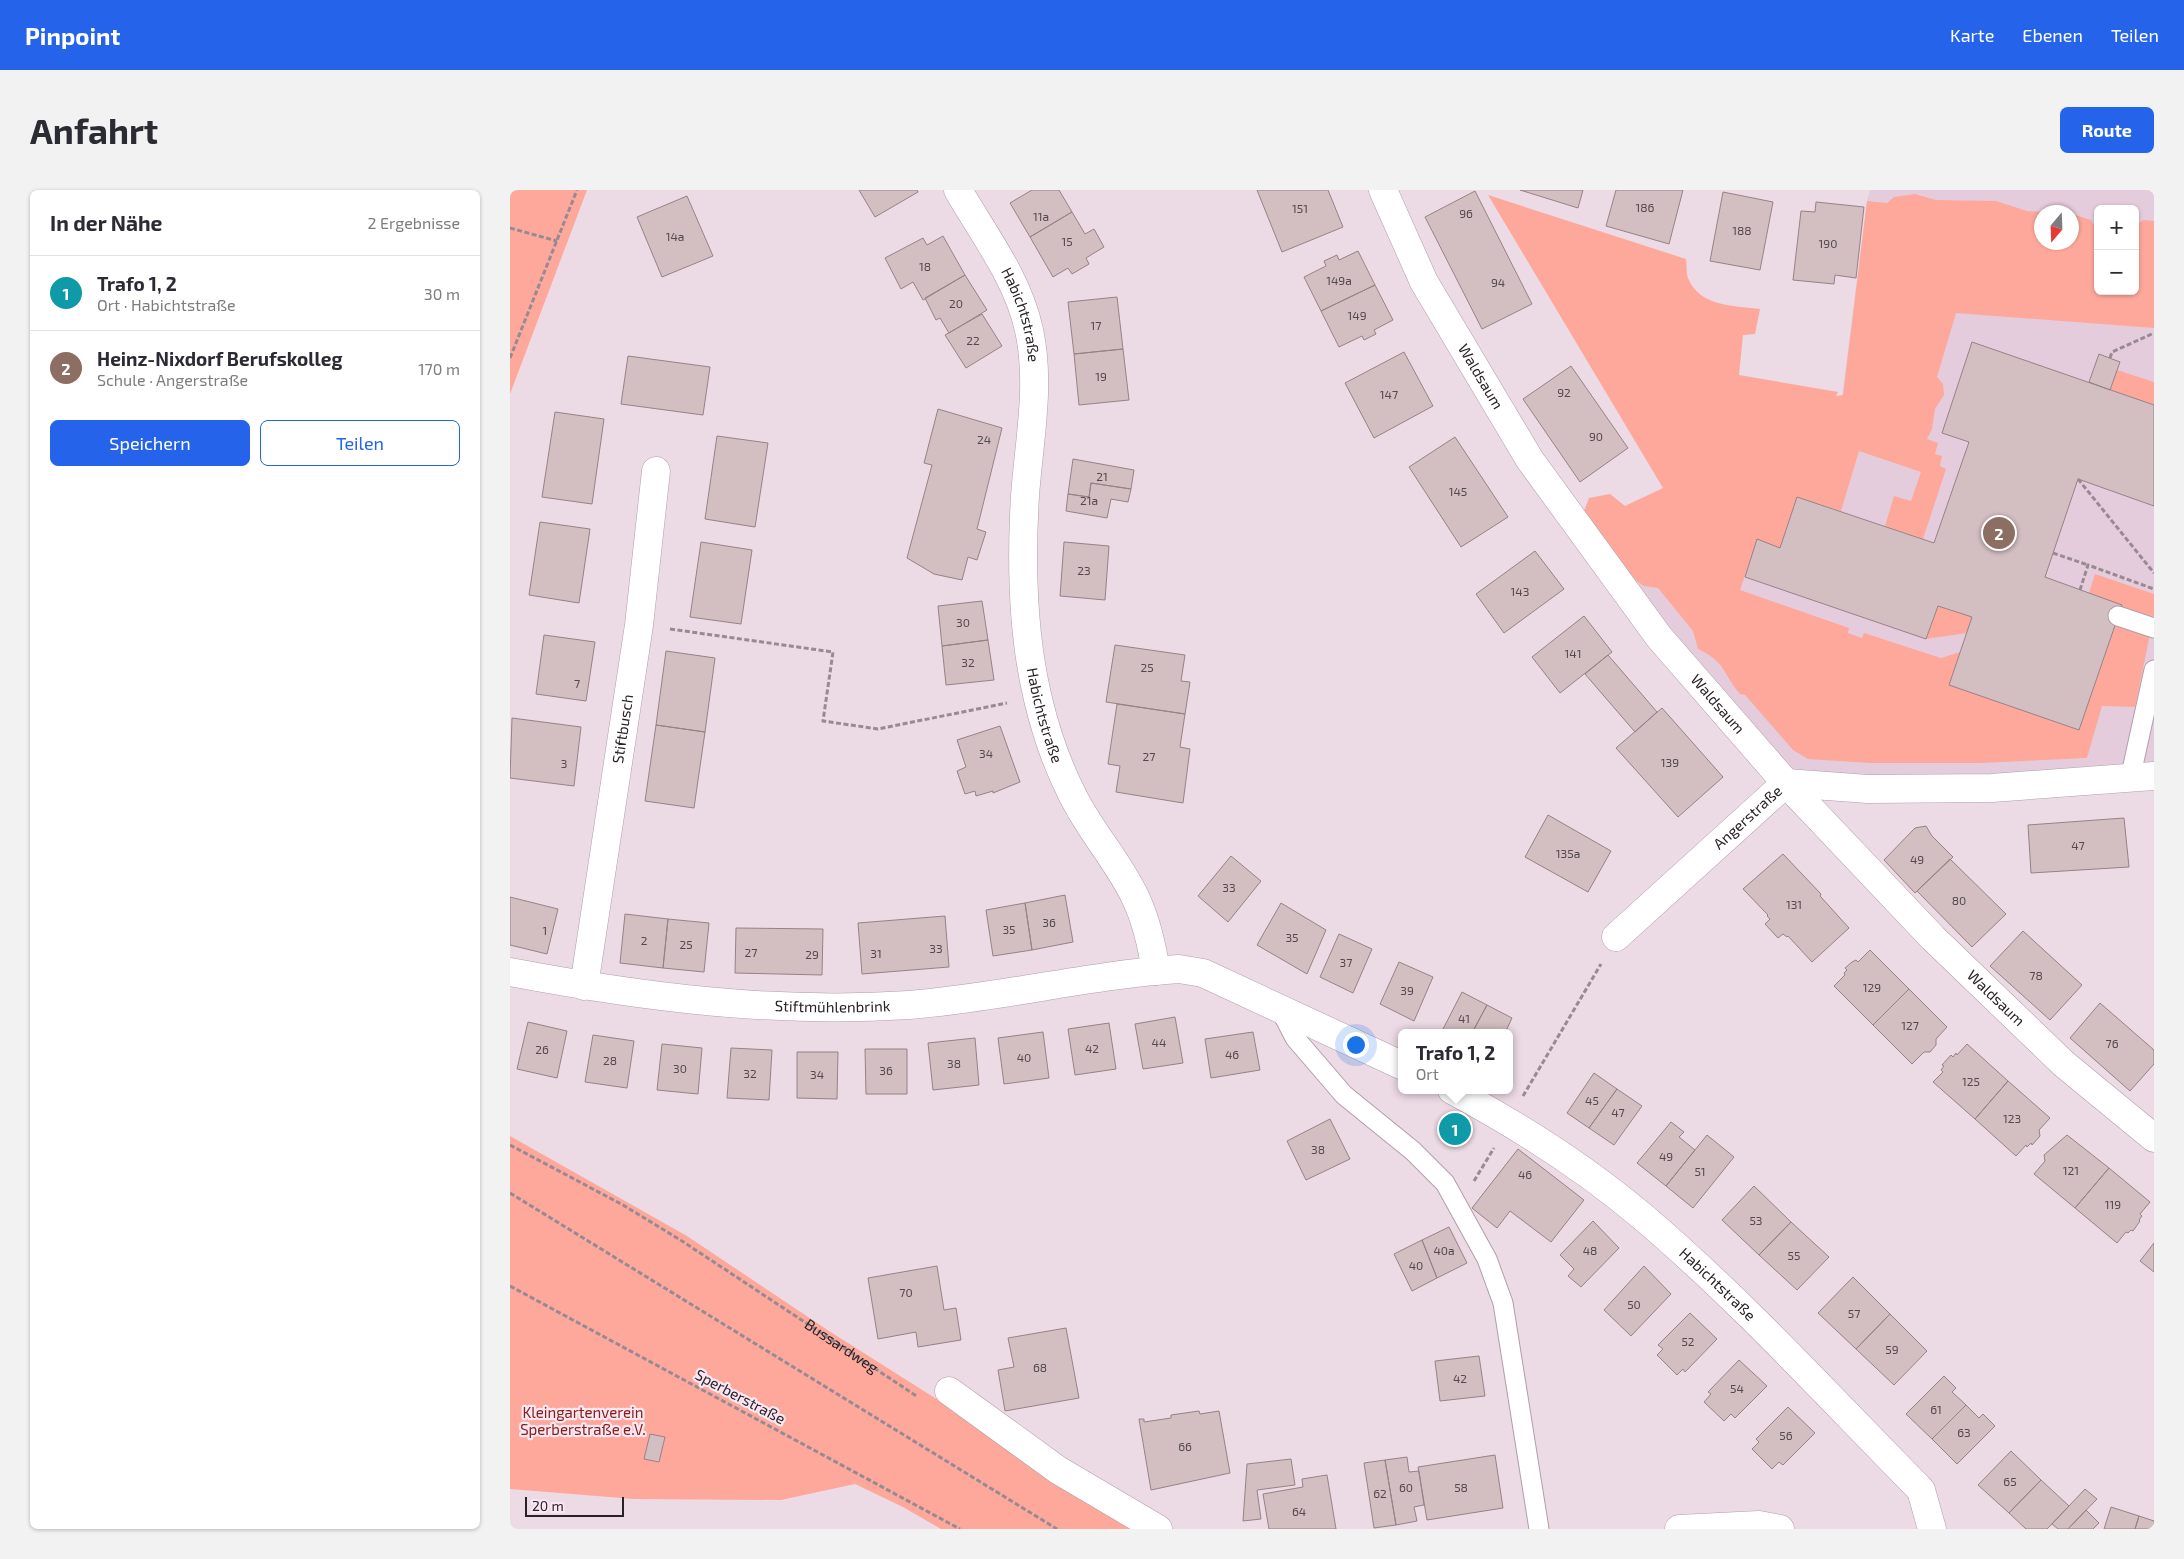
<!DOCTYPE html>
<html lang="de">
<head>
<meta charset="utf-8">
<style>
	:root { --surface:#fff; --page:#f2f2f3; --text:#2b2b33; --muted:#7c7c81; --line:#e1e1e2; --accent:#2563eb }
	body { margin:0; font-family:"Exo 2",sans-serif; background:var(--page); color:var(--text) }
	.controls { position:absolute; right:15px; top:15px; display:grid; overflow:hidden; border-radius:8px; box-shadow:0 1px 4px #0004 }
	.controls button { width:45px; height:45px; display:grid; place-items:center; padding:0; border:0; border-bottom:1px solid var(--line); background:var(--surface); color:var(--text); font:25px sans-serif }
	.compass { position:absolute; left:1524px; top:15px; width:45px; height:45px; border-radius:50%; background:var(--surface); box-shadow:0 1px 4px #0004; rotate:199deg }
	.scale { position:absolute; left:15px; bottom:12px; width:99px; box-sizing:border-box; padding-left:5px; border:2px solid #282226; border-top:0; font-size:14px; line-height:18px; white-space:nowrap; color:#282226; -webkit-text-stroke:4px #fae7f3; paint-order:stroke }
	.you { position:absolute; left:845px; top:854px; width:18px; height:18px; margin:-12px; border:4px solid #fff; border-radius:50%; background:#1a73e8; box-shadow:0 0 0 8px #1a73e833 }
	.badge { display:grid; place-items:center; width:32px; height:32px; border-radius:50%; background:var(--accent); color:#fff; font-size:16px; font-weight:700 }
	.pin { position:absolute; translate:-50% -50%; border:2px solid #fff; box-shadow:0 1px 5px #0006 }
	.popup { position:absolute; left:888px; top:839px; width:115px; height:65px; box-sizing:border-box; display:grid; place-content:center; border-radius:8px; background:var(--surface); filter:drop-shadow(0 1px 4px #0005); font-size:16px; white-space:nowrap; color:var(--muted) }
	.popup b { font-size:19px; color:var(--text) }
	.popup::after { content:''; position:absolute; left:50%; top:100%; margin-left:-10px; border:10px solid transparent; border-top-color:var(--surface) }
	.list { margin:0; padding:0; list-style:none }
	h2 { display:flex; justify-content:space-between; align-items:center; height:65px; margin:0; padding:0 20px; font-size:21px }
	h2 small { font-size:16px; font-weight:400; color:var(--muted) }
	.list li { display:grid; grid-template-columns:32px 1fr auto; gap:15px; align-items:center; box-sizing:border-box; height:75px; padding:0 20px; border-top:1px solid var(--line) }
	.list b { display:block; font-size:19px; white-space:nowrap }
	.list p { margin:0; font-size:16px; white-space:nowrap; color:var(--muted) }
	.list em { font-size:16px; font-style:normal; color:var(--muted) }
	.actions { display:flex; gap:10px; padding:15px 20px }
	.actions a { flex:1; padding:11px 0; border:1px solid var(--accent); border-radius:8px; text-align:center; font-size:18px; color:var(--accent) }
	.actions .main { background:var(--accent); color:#fff }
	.map { position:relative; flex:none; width:1644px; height:1339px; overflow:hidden; border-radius:8px }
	header { display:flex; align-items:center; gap:30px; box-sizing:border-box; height:70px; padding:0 25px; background:var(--accent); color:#fff }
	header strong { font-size:24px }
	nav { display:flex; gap:28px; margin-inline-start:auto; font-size:18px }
	.intro { display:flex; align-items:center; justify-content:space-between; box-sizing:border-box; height:120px; padding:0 30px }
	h1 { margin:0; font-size:35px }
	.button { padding:12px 22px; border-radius:8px; background:var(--accent); color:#fff; font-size:18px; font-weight:700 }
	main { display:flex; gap:30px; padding:0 30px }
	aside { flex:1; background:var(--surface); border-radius:8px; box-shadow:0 1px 4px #0004 }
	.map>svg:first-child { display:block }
</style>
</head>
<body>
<header>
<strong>Pinpoint</strong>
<nav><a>Karte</a><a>Ebenen</a><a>Teilen</a></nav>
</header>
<div class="intro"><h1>Anfahrt</h1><a class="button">Route</a></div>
<main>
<aside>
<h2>In der Nähe<small>2 Ergebnisse</small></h2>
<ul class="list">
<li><span class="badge" style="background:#0f9aa8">1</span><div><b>Trafo 1, 2</b><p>Ort · Habichtstraße</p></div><em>30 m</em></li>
<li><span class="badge" style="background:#8d6e63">2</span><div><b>Heinz-Nixdorf Berufskolleg</b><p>Schule · Angerstraße</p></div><em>170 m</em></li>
</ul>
<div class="actions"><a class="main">Speichern</a><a>Teilen</a></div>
</aside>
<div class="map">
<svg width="1644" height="1339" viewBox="0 0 1644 1339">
	<rect width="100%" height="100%" fill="#ecdae5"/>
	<path fill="#e5ccdc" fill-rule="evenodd" d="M1360,0H1644V585L1276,592L1093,372L1332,207L1357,11ZM1588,19H1625V101H1588ZM1532,22H1562V52H1532Z"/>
	<path fill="#fda89b" d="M0,0H77L0,204Z
		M1405,4L1426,10L1486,11L1517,21L1534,22H1532V52H1562V24L1581,30L1583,34L1588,35V101H1625V36L1633,30L1644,31V138L1446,123L1427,187L1433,194L1434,205L1425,219L1422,239L1417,249L1428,253L1425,264L1432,266L1430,276L1436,279L1413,349L1375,336L1384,306L1401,311L1411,282L1349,261L1331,321L1287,307L1270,358L1247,350L1230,400L1339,438L1338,443L1352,448L1354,443L1431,468L1450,462L1440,495L1569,540L1612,415L1579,403L1585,384L1644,404V425L1625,517L1592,516L1577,568L1470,573H1360L1298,569L1283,560L1235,505L1230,504C1212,483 1217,473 1188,459L1183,441L1148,398L1134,396L1116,384L1074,321L1079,308L1100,304L1115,316L1153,298L978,5L1176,69C1177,75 1176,83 1178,88C1189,117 1226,116 1250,119L1245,144L1233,145L1229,185L1328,202L1326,206L1333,205L1357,11L1377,13L1384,7Z
		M1607,180L1644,192V215L1600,200Z
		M1428,416L1462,427L1457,443L1416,449Z
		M0,946L177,1046L319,1141L632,1339H431L393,1317L345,1294L271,1310L124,1309L0,1299Z"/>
	<path fill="#d3bec2" stroke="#968286" d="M349,0H407L408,2L365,27Z
		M522,0H549L562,22L520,47L500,13Z
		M747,0H818L833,37L772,62Z
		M1010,0H1073L1068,18Z
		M1106,0H1173L1159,54L1096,36Z
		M965,1L1022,114L972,139L915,27Z
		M1213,2L1263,12L1250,80L1200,71Z
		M177,6L203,66L152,87L127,27Z
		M1306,12L1354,17L1346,88L1325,85L1324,94L1283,90L1291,21L1305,22Z
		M562,22L575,44L584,39L594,57L576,68L579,74L562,84L558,78L543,87L520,47Z
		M433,46L455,85L413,110L403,92L391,99L375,68L413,48L417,55Z
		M848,61L865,95L811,121L794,87L816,76L814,71L827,65L829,70Z
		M455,85L477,120L439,143L430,128L426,130L415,108Z
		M865,95L883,130L864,140L866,144L854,150L852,146L829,157L811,121Z
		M607,107L613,159L564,164L558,112Z
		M472,124L492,156L456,178L435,145Z
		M1462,152L1644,215V316L1568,289L1535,387L1612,415L1569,540L1439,495L1462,427L1428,416L1416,449L1235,387L1247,349L1270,358L1287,307L1424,353L1459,252L1432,243Z
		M613,159L619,210L569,215L564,164Z
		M894,162L923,216L864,248L835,193Z
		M1589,164L1610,172L1600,200L1579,192Z
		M118,166L200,177L193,225L111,214Z
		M1061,176L1118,258L1070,292L1013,209Z
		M428,219L492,238L467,339L476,342L467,370L458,367L452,390L424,384L397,368L422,275L414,273Z
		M45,222L94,229L82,314L32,307Z
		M207,246L258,253L245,337L195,329Z
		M945,247L998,327L951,357L899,277Z
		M563,269L624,280L621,299L581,293L579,307L558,304Z
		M581,293L621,299L618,312L601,309L597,328L556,321L558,304L579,307Z
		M30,332L80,339L69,413L19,405Z
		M191,352L242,360L231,434L180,427Z
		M554,352L599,356L595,410L550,406Z
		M1025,361L1054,399L994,443L966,404Z
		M472,411L478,450L432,456L428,416Z
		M1074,426L1102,462L1050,503L1022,467Z
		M34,445L85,452L76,511L26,504Z
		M478,450L484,490L436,495L432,456Z
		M605,455L675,465L671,491L680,492L675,524L596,512Z
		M156,461L205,468L195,542L146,535Z
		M1098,465L1147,522L1125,542L1075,484Z
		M607,514L675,524L670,557L680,559L673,613L606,602L610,576L598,574Z
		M1152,518L1213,587L1168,627L1106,558Z
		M2,528L71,537L64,596L0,588Z
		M146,535L195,542L184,618L135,611Z
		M490,536L510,592L483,603V601L466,606L465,601L455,604L447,581L456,577L447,550Z
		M1038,625L1101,661L1078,702L1015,667Z
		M1614,628L1619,677L1521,683L1518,635Z
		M1416,636L1422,646L1443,667L1405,703L1374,670L1405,638Z
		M1273,664L1311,704L1310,706L1339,738L1302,772L1278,746L1277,747L1273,744L1268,748L1255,734L1260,729L1257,726L1258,725L1233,699Z
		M721,666L751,691L718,732L688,706Z
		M1440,669L1496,724L1462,757L1407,701Z
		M555,705L563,752L522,760L515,713Z
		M0,707L48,719L37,764L0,755Z
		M515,713L522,760L483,766L476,720Z
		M771,713L816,740L797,784L747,755Z
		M115,724L158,729L153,778L110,773Z
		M435,726L439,777L352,784L348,733Z
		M158,729L199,733L194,782L153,778Z
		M226,738L313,739L312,785L225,783Z
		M1513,741L1572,795L1540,830L1480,776Z
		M829,744L862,759L843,803L810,787Z
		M1360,760L1399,799L1363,835L1324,796L1335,785L1334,783L1337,780L1335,778L1342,772L1346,770L1348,772Z
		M889,772L923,787L904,831L870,814Z
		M1399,799L1437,837L1426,849V855L1420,862H1414L1402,874L1363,835Z
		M952,802L977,815L962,843H931Z
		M1590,813L1644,860V874L1620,901L1560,848Z
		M977,815L1002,828L995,843H962Z
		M665,827L673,873L633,879L625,834Z
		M18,832L57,841L47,888L7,879Z
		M599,833L606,879L565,885L558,839Z
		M533,842L539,888L494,894L488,848Z
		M743,842L750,880L701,888L695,849Z
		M83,845L124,851L117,898L75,892Z
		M465,848L469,895L423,900L418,853Z
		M152,854L192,858L188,904L147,900Z
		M1457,854L1498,891L1465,929L1423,892L1433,882L1431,880L1434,876L1432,875L1441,865L1443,867L1446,863L1447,865Z
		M221,858L262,860L259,910L217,908Z
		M355,859H397V904H356Z
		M287,862H328L327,909L287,908Z
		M1084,883L1107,899L1079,938L1057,923Z
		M1498,891L1540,928L1529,940L1530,946L1522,955L1521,953L1517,957L1516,955L1506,966L1465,929Z
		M1107,899L1132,916L1104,955L1079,938Z
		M941,927L956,935L948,950L933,942Z
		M820,929L840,969L796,990L777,951Z
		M1161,932L1174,942L1169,947L1185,960L1156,996L1127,973Z
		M1197,945L1224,967L1183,1018L1156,996Z
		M1557,945L1599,978L1565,1018L1524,984L1535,971L1534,965Z
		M1008,959L1074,1010L1041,1052L1000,1021L987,1038L962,1018Z
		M1599,978L1640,1012L1630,1024L1632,1026L1629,1030L1630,1031L1623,1041L1621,1040L1618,1043L1616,1042L1607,1053L1565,1018Z
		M1244,996L1281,1032L1249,1065L1212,1030Z
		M1083,1031L1109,1058L1071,1097L1058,1086L1064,1079L1050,1065Z
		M1281,1032L1319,1067L1287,1100L1249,1065Z
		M939,1037L957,1073L927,1088L912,1050Z
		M912,1050L927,1088L902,1101L884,1064Z
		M1644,1053V1082L1630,1071Z
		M427,1076L434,1120L446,1118L451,1150L408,1157L406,1142L368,1149L358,1088Z
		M1134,1076L1161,1104L1121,1146L1094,1120Z
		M1343,1087L1380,1124L1346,1159L1308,1123Z
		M1180,1123L1207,1149L1175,1182L1173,1179L1167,1185L1147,1165L1153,1159L1148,1155Z
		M1380,1124L1417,1161L1384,1195L1346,1159Z
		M556,1138L569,1208L495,1221L488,1180L504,1177L498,1148Z
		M969,1166L975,1206L930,1211L925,1171Z
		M1229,1170L1257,1196L1225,1228L1221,1224L1214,1231L1194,1212L1201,1204L1198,1202Z
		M1434,1186L1446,1198L1442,1202L1456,1215L1422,1249L1396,1224Z
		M1456,1215L1469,1228L1473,1224L1485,1236L1447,1274L1422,1249Z
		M1278,1217L1305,1243L1273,1275L1269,1272L1262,1279L1242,1259L1249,1252L1246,1249Z
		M689,1221L690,1224L709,1221L720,1283L641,1300L629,1229H634V1232L661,1228V1225Z
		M140,1244L155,1247L149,1272L134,1269Z
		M1501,1261L1531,1290L1499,1323L1468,1295Z
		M985,1265L993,1318L917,1330L908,1277Z
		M897,1267L899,1282L909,1281L914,1315L904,1317L907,1331L886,1335L875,1270Z
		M781,1269L785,1295L747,1300L751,1329L733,1331L737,1274Z
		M875,1270L886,1335L864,1338L854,1273Z
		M817,1285L826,1339H759L753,1304L793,1297L792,1289Z
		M1531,1290L1559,1316L1537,1339H1516L1499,1323Z
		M1575,1299L1587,1309L1558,1339H1548L1542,1334Z
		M1601,1317L1629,1326L1625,1339H1594Z
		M1576,1320L1589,1333L1583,1339H1558Z
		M1629,1326L1644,1331V1339H1625Z"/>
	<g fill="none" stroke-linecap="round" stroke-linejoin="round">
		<g stroke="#b09ea9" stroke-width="21">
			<path id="lane" d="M1608,426L1644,438
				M1620,589L1644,480
				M770,819L785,848L834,905L903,961L935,993L977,1069L993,1113L1029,1339"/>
		</g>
		<g stroke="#b09ea9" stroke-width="29">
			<g id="street">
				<path id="s2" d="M448,0C474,45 508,89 519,140C531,195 519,250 515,306C511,372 512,443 528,509C536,543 547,575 563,606C580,641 611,675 626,709C637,732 642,756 646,781"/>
				<path id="s3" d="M873,0L914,92L1020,270L1149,447L1276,593L1423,748L1554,874L1644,948"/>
				<path id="s4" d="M1106,747L1276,593L1358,599L1482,598L1644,586"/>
				<path id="s5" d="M0,782C132,807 264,824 399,815C489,808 578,785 669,779L693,783L891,875"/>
				<path id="s6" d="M74,796L129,435L146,281"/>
				<path id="s7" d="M942,900C1009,936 1075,978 1133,1027C1232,1111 1320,1208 1411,1300L1422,1339"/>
				<path d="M439,1201L548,1280L648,1339"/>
				<path d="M1169,1339L1249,1335L1270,1339"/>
			</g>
		</g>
		<g stroke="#978a92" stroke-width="3" stroke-dasharray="5 2.5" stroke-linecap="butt">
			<path d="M0,38L47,51"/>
			<path d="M0,168L67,0"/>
			<path d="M1600,168L1602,162L1644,143"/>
			<path d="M1568,289L1644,383"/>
			<path d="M1543,363L1578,375"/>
			<path d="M1570,400L1578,375L1644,399"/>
			<path d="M160,439L323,462L313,531L368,539L497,513"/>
			<path d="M1013,906L1091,774"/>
			<path id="s1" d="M0,955L113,1015L172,1051L408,1207"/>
			<path d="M964,991L984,958"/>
			<path d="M0,1003L547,1339"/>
			<path d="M0,1096L450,1339"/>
		</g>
		<use href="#lane" stroke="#fff" stroke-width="19"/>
		<use href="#street" stroke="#fff" stroke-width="28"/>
	</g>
	<g text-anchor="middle" stroke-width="4.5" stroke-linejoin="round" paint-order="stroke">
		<g font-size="12" fill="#53494d">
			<text x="1135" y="22">186</text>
			<text x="790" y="23">151</text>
			<text x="956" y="28">96</text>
			<text x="531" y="31">11a</text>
			<text x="1232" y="45">188</text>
			<text x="165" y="51">14a</text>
			<text x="557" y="56">15</text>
			<text x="1318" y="58">190</text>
			<text x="415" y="81">18</text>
			<text x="829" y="95">149a</text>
			<text x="988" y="97">94</text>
			<text x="446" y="118">20</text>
			<text x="847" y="130">149</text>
			<text x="586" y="140">17</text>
			<text x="463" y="155">22</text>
			<text x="591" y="191">19</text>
			<text x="1054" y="207">92</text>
			<text x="879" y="209">147</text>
			<text x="1086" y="251">90</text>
			<text x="474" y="254">24</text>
			<text x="592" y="291">21</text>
			<text x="948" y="306">145</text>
			<text x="579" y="315">21a</text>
			<text x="574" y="385">23</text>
			<text x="1010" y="406">143</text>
			<text x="453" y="437">30</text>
			<text x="1063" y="468">141</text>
			<text x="458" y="477">32</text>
			<text x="637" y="482">25</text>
			<text x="67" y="498">7</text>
			<text x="476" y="568">34</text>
			<text x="639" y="571">27</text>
			<text x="1160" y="577">139</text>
			<text x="54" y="578">3</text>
			<text x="1568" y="660">47</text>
			<text x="1058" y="668">135a</text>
			<text x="1407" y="674">49</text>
			<text x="719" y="702">33</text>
			<text x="1449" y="715">80</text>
			<text x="1284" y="719">131</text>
			<text x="539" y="737">36</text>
			<text x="499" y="744">35</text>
			<text x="35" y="745">1</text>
			<text x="782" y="752">35</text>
			<text x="134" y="755">2</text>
			<text x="176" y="759">25</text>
			<text x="426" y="763">33</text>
			<text x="241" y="767">27</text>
			<text x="366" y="768">31</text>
			<text x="302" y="769">29</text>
			<text x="836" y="777">37</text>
			<text x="1526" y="790">78</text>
			<text x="1362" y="802">129</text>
			<text x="897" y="805">39</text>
			<text x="954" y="833">41</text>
			<text x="1400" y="840">127</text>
			<text x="649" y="857">44</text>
			<text x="1602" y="858">76</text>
			<text x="582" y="863">42</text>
			<text x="32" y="864">26</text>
			<text x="722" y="869">46</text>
			<text x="514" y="872">40</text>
			<text x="100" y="875">28</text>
			<text x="444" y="878">38</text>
			<text x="170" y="883">30</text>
			<text x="376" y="885">36</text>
			<text x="240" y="888">32</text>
			<text x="307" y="889">34</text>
			<text x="1461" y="896">125</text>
			<text x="1082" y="915">45</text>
			<text x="1108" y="927">47</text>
			<text x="1502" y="933">123</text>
			<text x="808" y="964">38</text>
			<text x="1156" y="971">49</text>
			<text x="1561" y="985">121</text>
			<text x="1190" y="986">51</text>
			<text x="1015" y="989">46</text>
			<text x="1603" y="1019">119</text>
			<text x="1246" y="1035">53</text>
			<text x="934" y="1065">40a</text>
			<text x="1080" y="1065">48</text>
			<text x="1284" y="1070">55</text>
			<text x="906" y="1080">40</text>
			<text x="396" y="1107">70</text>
			<text x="1124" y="1119">50</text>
			<text x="1344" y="1128">57</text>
			<text x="1178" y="1156">52</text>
			<text x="1382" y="1164">59</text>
			<text x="530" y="1182">68</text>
			<text x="950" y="1193">42</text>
			<text x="1227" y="1203">54</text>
			<text x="1426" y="1224">61</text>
			<text x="1454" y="1247">63</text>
			<text x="1276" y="1250">56</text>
			<text x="675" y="1261">66</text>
			<text x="1500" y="1296">65</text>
			<text x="896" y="1302">60</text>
			<text x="951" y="1302">58</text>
			<text x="870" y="1308">62</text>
			<text x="789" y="1326">64</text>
		</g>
		<g font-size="15" fill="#282226" stroke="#fae7f3">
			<text dy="5" stroke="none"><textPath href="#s2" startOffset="141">Habichtstraße</textPath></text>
			<text dy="5" stroke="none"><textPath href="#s3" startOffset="211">Waldsaum</textPath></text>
			<text dy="5" stroke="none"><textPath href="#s3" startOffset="616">Waldsaum</textPath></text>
			<text dy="5" stroke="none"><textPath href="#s2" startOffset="546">Habichtstraße</textPath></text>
			<text dy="5" stroke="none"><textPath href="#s6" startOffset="260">Stiftbusch</textPath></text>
			<text dy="5" stroke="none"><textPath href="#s4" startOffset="178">Angerstraße</textPath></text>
			<text dy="5" stroke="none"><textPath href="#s3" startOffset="1021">Waldsaum</textPath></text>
			<text dy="5" stroke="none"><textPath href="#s5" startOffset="325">Stiftmühlenbrink</textPath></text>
			<text dy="5" stroke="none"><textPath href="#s7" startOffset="330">Habichtstraße</textPath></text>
			<text dy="5" stroke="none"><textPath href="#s1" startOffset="388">Bussardweg</textPath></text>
			<text transform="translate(230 1207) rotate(28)" y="5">Sperberstraße</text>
		</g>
		<g font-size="15" fill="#832018" stroke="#fae7f3">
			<text x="73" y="1228">Kleingartenverein<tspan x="73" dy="17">Sperberstraße e.V.</tspan></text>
		</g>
	</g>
</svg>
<div class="controls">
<button>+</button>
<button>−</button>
</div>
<svg class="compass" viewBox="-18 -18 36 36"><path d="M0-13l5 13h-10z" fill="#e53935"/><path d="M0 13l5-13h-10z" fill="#7c7c81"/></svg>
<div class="scale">20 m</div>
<div class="you"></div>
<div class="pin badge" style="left:945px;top:939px;background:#0f9aa8">1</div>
<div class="popup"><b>Trafo 1, 2</b>Ort</div>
<div class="pin badge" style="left:1489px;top:343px;background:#8d6e63">2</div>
</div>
</main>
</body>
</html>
